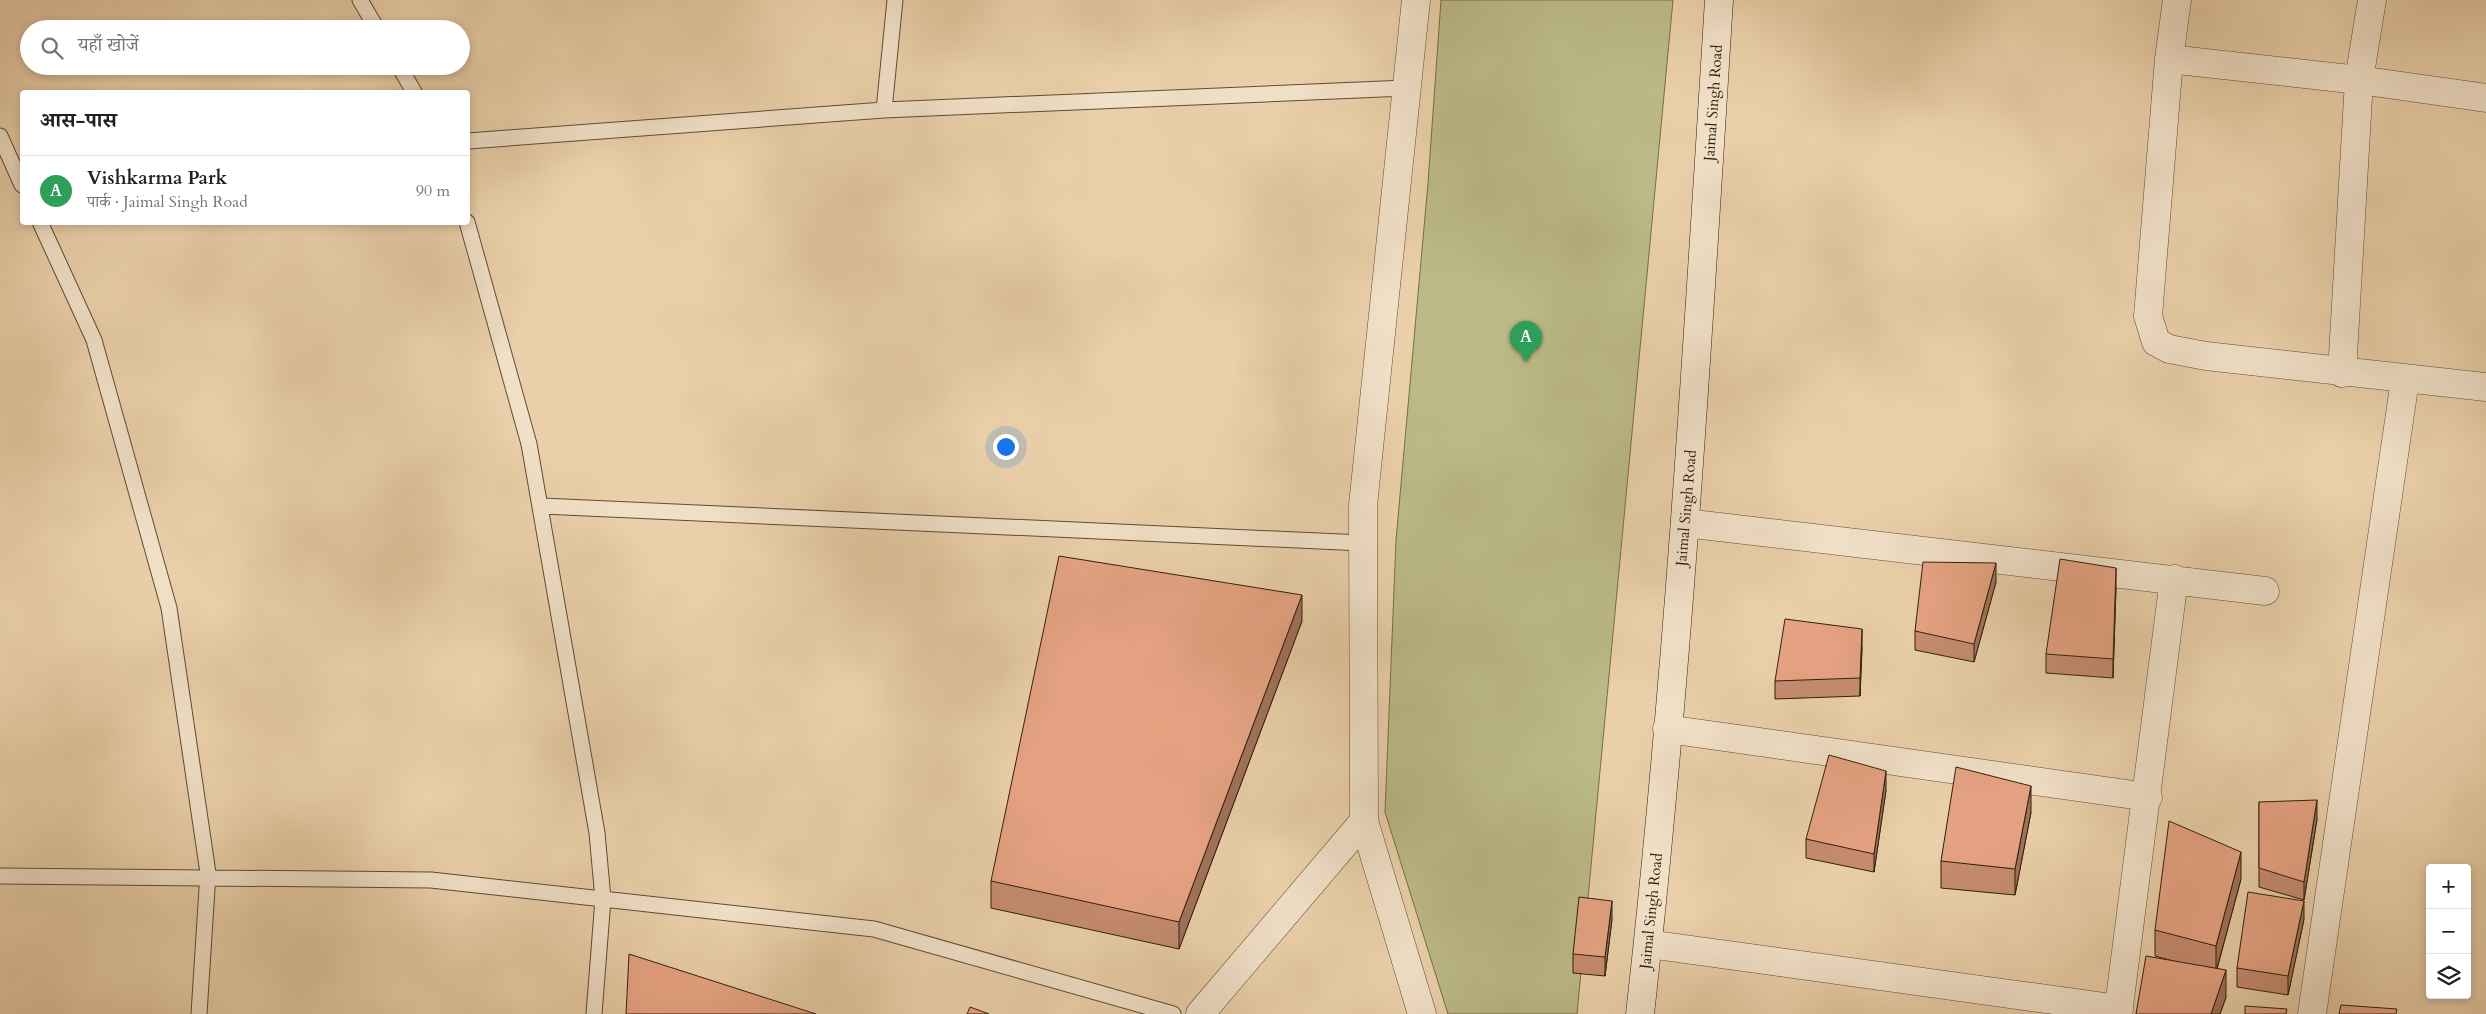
<!DOCTYPE html>
<html lang="hi">
<head>
<meta charset="utf-8">
<style>
	:root { --surface:#fff; --page:#f2f2f2; --text:#202124; --muted:#757577; --line:#e0e0e0; --accent:#111827 }
	body { margin:0; font-family:Cardo,"Noto Serif Devanagari",serif; background:var(--page); color:var(--text) }
	.controls { position:absolute; right:15px; bottom:15px; display:grid; overflow:hidden; border-radius:5px; box-shadow:0 2px 8px #0003 }
	.controls button { width:45px; height:45px; display:grid; place-items:center; padding:0; border:0; border-bottom:1px solid var(--line); background:var(--surface); color:var(--text); font:25px sans-serif }
	.you { position:absolute; left:1005px; top:446px; width:18px; height:18px; margin:-12px; border:4px solid #fff; border-radius:50%; background:#1a73e8; box-shadow:0 0 0 8px #1a73e833 }
	.badge { display:grid; place-items:center; width:32px; height:32px; border-radius:50%; background:var(--accent); color:#fff; font-size:16px; font-weight:700 }
	.pin { position:absolute; translate:-50% -41px; filter:drop-shadow(0 1px 2px #0008) }
	.pin::after { content:''; position:absolute; top:26px; width:18px; height:15px; background:inherit; clip-path:polygon(0 0,100% 0,50% 100%) }
	.list { margin:0; padding:0; list-style:none }
	h2 { display:flex; justify-content:space-between; align-items:center; height:65px; margin:0; padding:0 20px; font-size:21px }
	h2 small { font-size:16px; font-weight:400; color:var(--muted) }
	.list li { display:grid; grid-template-columns:32px 1fr auto; gap:15px; align-items:center; box-sizing:border-box; height:70px; padding:0 20px; border-top:1px solid var(--line) }
	.list b { display:block; font-size:19px; white-space:nowrap }
	.list p { margin:0; font-size:16px; white-space:nowrap; color:var(--muted) }
	.list em { font-size:16px; font-style:normal; color:var(--muted) }
	.icon { flex:none; width:28px; height:28px; fill:none; stroke:currentColor; stroke-width:2; stroke-linecap:round; stroke-linejoin:round }
	.map { position:relative; flex:none; width:2486px; height:1014px; overflow:hidden }
	.search { position:absolute; background:var(--surface); box-shadow:0 2px 8px #0003; left:20px; top:20px; width:450px; height:55px; display:flex; align-items:center; gap:12px; box-sizing:border-box; padding:0 18px; border-radius:28px; color:var(--muted); font-size:19px }
	.panel { position:absolute; background:var(--surface); box-shadow:0 2px 8px #0003; left:20px; top:90px; width:450px; height:135px; border-radius:5px }
	.map>svg:first-child { display:block }
</style>
</head>
<body>
<div class="map">
<svg width="2486" height="1014" viewBox="0 0 2486 1014">
	<rect width="100%" height="100%" fill="#ead0aa"/>
	<filter id="stains"><feTurbulence type="fractalNoise" baseFrequency=".004" numOctaves="4"/><feColorMatrix values="0 0 0 0 .2 0 0 0 0 .09 0 0 0 0 .02 0 0 0 .5 -.17"/></filter>
	<radialGradient id="worn" r=".72"><stop offset=".6" stop-color="#630" stop-opacity="0"/><stop offset="1" stop-color="#630" stop-opacity=".3"/></radialGradient>
	<path fill="#bbba86" stroke="#766d49" d="M1441,0H1673L1577,1014H1448L1385,812L1396,540L1428,183Z"/>
	<g fill="none" stroke-linecap="round" stroke-linejoin="round">
		<g stroke="#5e4c34" stroke-width="17">
			<path id="lane" d="M360,0L377,29
				M399,66L414,92
				M884,110L895,0
				M0,136L22,185
				M468,141L884,110L1406,88
				M40,222L94,340L169,608L208,873L199,1014
				M467,222L529,444L597,833L603,899L594,1014
				M542,506L1363,543
				M0,876L431,880L874,929L1173,1014"/>
		</g>
		<g stroke="#5e4c34" stroke-width="29">
			<path id="street" d="M2177,0L2169,59L2148,316L2156,342L2169,349L2206,356L2486,387
				M2169,59L2359,80L2486,98
				M2342,373L2359,80L2372,0
				M1685,523L2265,591
				M1667,729L2148,797
				M1364,821L1422,1014
				M1648,944L2119,1009
				M1200,1014L1364,821L1363,505L1416,0
				M2118,1014L2174,579
				M2312,1014L2405,380"/>
		</g>
		<g stroke="#30200c" stroke-width="29">
			<path id="secondary" d="M1640,1014C1678,677 1698,338 1719,0"/>
		</g>
		<use href="#lane" stroke="#f1e0c8" stroke-width="15"/>
		<use href="#street" stroke="#f1e0c8" stroke-width="28"/>
		<use href="#secondary" stroke="#f1e0c8" stroke-width="28"/>
	</g>
	<path fill="#c68c71" stroke="#30200c" d="M1996,582L1974,662L1915,650V631Z
		M2116,587L2113,678L2046,673V654Z
		M1302,621L1179,949L991,908V881Z
		M1862,647L1860,696L1775,699V681Z
		M1886,790L1874,872L1806,858V839Z
		M2259,802L2317,819L2304,900L2259,887Z
		M2031,812L2015,895L1941,888V861Z
		M2241,879L2217,969L2226,997L2220,1014H2136L2173,961L2155,956V930Z
		M1612,919L1605,976L1573,973V954Z
		M2304,919L2288,995L2237,987V968Z"/>
	<path fill="#a1725c" stroke="#30200c" d="M1996,563V582L1974,662V644Z
		M2116,568V587L2113,678V659Z
		M1302,595V621L1179,949V922Z
		M1862,629V647L1860,696V678Z
		M1886,771V790L1874,872V854Z
		M2031,786V812L2015,895V869Z
		M2317,800V819L2304,900V882Z
		M2241,852V879L2216,972V946Z
		M1612,901V919L1605,976V957Z
		M2304,901V919L2288,995V976Z
		M2226,970V997L2220,1014H2211Z"/>
	<path fill="#e6a383" stroke="#30200c" d="M1059,556L1302,595L1179,922L991,881Z
		M2060,559L2116,568L2113,659L2046,654Z
		M1923,562L1996,563L1974,644L1915,631Z
		M1785,619L1862,629L1860,678L1775,681Z
		M1829,755L1886,771L1874,854L1806,839Z
		M1956,767L2031,786L2015,869L1941,861Z
		M2317,800L2304,882L2259,868V802Z
		M2169,821L2241,852L2216,946L2155,930Z
		M2248,892L2304,901L2288,976L2237,968Z
		M1579,897L1612,901L1605,957L1573,954Z
		M629,954L816,1014H626Z
		M2146,956L2226,970L2211,1014H2136Z
		M2341,1005L2397,1009L2396,1014H2339Z
		M2245,1006L2287,1009L2286,1014H2245Z
		M970,1007L989,1014H967Z"/>
	<g text-anchor="middle" stroke-width="4.5" stroke-linejoin="round" paint-order="stroke">
		<g font-size="15" fill="#30200c" stroke="#f1e0c8">
			<text transform="translate(1713 103) rotate(-86)" y="5">Jaimal Singh Road</text>
			<text transform="translate(1686 508) rotate(-85)" y="5">Jaimal Singh Road</text>
			<text transform="translate(1651 911) rotate(-84)" y="5">Jaimal Singh Road</text>
		</g>
	</g>
	<rect width="100%" height="100%" filter="url(#stains)"/>
	<rect width="100%" height="100%" fill="url(#worn)"/>
</svg>
<div class="controls">
<button>+</button>
<button>−</button>
<button><svg class="icon" aria-label="layers" viewBox="0 0 24 24"><path d="M12 4l9 5-9 5-9-5zM3 14l9 5 9-5"/></svg></button>
</div>
<div class="you"></div>
<div class="pin badge" style="left:1526px;top:362px;background:#2e9e5b">A</div>
<div class="search"><svg class="icon" aria-label="search" viewBox="0 0 24 24"><circle cx="10" cy="10" r="6"/><path d="M15 15l6 6"/></svg>यहाँ खोजें</div>
<section class="panel">
<h2>आस-पास<small></small></h2>
<ul class="list">
<li><span class="badge" style="background:#2e9e5b">A</span><div><b>Vishkarma Park</b><p>पार्क · Jaimal Singh Road</p></div><em>90 m</em></li>
</ul>
</section>
</div>
</body>
</html>
